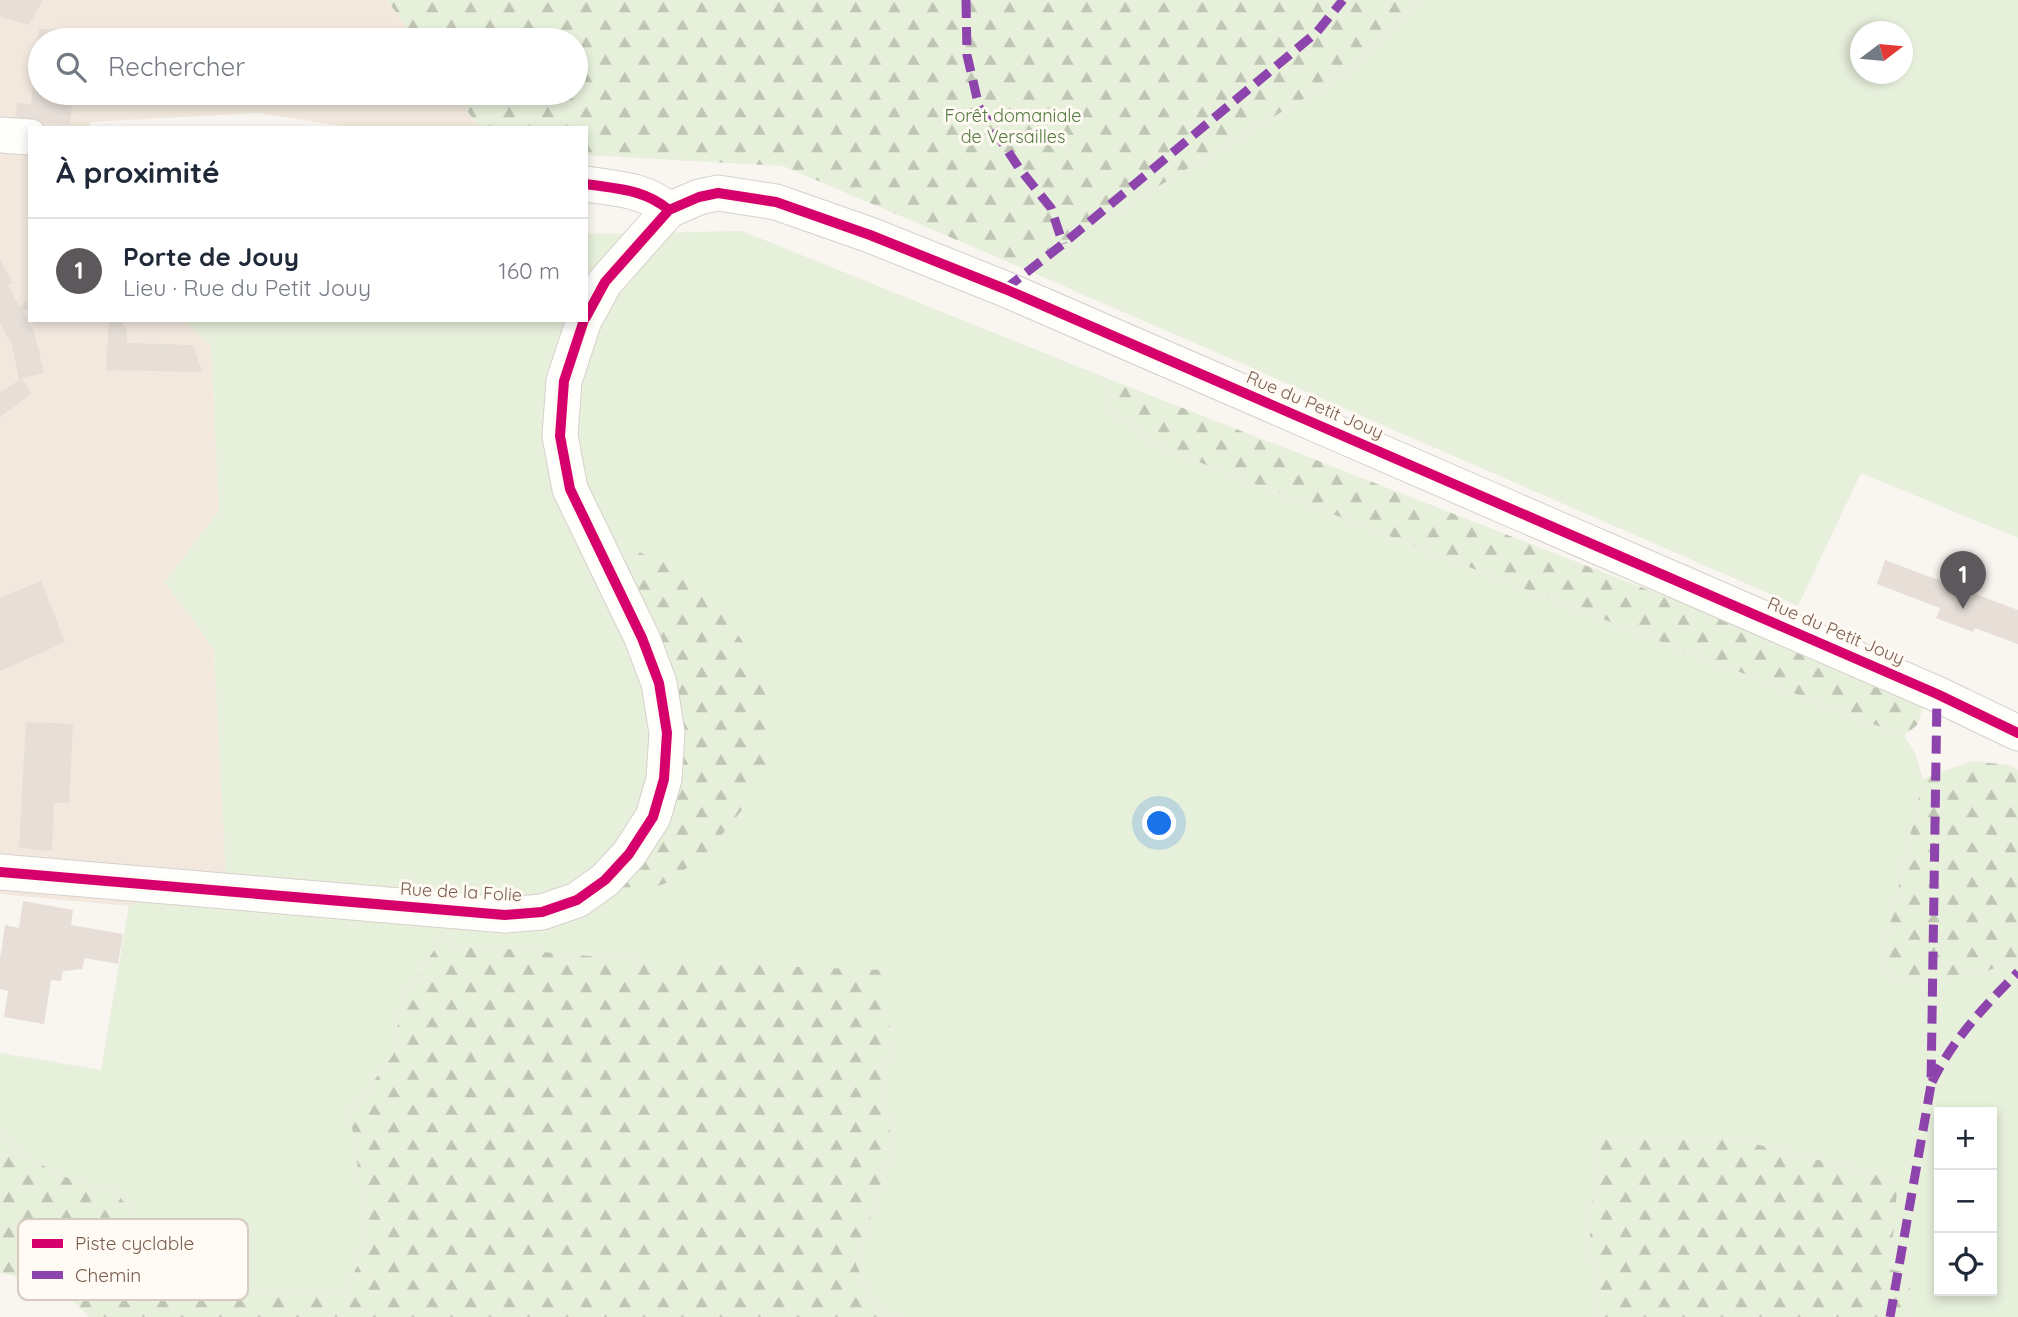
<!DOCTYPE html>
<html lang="fr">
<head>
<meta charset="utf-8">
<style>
	:root { --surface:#fff; --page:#f6f6f7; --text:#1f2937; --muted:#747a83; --line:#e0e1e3; --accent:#5c585b }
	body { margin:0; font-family:Quicksand,sans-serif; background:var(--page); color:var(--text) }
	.controls { position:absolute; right:21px; bottom:21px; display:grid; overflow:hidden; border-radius:0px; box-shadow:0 4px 10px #0003 }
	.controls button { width:63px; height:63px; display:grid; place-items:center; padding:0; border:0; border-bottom:2px solid var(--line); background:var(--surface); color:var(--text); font:35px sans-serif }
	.compass { position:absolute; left:1850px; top:21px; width:63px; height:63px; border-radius:50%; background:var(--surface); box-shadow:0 4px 10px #0003; rotate:74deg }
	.you { position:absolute; left:1160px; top:824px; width:24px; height:24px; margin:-18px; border:5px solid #fff; border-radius:50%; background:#1a73e8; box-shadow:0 0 0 10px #1a73e833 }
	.badge { display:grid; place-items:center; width:46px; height:46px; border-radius:50%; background:var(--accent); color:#fff; font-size:23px; font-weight:700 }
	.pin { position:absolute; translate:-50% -58px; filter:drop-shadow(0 2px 4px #0008) }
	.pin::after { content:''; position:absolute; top:37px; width:24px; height:21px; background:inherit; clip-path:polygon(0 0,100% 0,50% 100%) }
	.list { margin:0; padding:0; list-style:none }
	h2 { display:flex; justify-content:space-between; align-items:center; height:91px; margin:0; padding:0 28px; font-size:30px }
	h2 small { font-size:23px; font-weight:400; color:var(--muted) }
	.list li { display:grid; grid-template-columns:46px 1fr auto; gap:21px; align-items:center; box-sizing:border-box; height:105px; padding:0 28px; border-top:2px solid var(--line) }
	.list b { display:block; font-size:26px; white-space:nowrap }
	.list p { margin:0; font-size:23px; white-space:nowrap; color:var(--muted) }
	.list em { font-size:23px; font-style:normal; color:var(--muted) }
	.icon { flex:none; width:38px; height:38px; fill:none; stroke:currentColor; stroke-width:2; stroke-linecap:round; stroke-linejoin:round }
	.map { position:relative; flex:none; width:2018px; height:1317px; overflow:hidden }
	.search { position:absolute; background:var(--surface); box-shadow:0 4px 10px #0003; left:28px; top:28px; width:560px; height:77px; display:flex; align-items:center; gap:18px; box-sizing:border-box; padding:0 24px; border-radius:38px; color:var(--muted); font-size:26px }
	.panel { position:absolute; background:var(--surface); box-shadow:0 4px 10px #0003; left:28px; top:126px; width:560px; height:196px; border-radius:0px }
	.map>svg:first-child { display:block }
</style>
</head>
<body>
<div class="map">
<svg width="2018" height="1317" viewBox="0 0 2018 1317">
	<defs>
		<pattern id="forest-firs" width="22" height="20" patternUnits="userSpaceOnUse" patternTransform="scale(1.75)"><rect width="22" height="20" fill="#e7f0db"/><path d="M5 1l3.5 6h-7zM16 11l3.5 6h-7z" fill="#c0c6b4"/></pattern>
	</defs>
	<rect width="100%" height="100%" fill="#f9f5f0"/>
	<path fill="#f2e8de" d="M0,0H387L416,40H40V93H454L480,128H354L258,113L90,122V128H30V320H183L211,346L219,510L165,582L214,650L226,876L129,906L0,894Z"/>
	<path fill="#e7f0db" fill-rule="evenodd" d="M1418,0H2018V538L1861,473L1798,606L1013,264L1063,244L1343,75ZM1860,32H1902V74H1860Z
		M742,231L1111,380L1110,410L1160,447L1904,736L1915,753L1923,779L1881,964L1895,980L1977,974L2018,961V1317H1908L1911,1274L1890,1270L1897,1180L1732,1138L1596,1139L1590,1235L1597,1317H897L875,1306L856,1264L892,1150L884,1082L892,1044L647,961L439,943L402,998L393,1055L350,1113L365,1219L358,1265L341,1296L192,1293L142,1287L135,1273L136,1218L114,1189L76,1182L24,1156L0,1133V1053L101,1070L129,906L226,876L214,650L165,582L219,510L211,346L183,320H586V234ZM1939,1112H1992V1291H1939Z"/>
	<path fill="url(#forest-firs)" d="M387,0H1418L1343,75L1063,244L1013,264L783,166L586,155V128H480L454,93H576V40H416Z
		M1111,380L1925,698L1918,724L1904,736L1160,447L1110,410Z
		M634,550L663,562L708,593L743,642L771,696L769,756L755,794L707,853L666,883L630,896L614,887L673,794L613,556Z
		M1971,761L2009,765L2018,770V961L1977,974L1895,980L1881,964L1923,779Z
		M439,943L647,961L881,970L892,1044L884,1082L892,1150L856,1264L875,1306L897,1317H89L72,1300L12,1275L0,1273V1133L24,1156L76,1182L114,1189L136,1218L135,1273L143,1287L192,1293L341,1296L358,1265L365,1219L350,1113L393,1055L402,998Z
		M1732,1138L1898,1180L1890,1269L1911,1274L1908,1317H1597L1590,1235L1596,1139Z"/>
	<path fill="#e6ded7" d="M0,0H43L29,25L0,17Z
		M39,29L80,30L79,40H40V93H73L70,125L15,121L17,103L31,104Z
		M0,260L13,283L8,285L19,306L26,302L29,308L23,311L34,331L44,373L22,378L31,394L0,417V393L19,380L12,345L0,323Z
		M109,320H120L127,330V343L193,345L202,372L106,370Z
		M1885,560L2018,610V644L1975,628L1973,632L1936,618L1940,608L1877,584Z
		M41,581L65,642L0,671V598Z
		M26,722L73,724L69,803H54L52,851L19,848Z
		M23,901L73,910L71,925L123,934L118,964L85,958L82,969L63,971L61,981L51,980L44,1024L4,1017L8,991L0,989V959L5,925L19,928Z"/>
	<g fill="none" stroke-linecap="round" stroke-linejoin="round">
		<g stroke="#d7d1cb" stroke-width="37">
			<path id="tertiary" d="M0,135L30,137
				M586,184C617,189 644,189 669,210
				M586,317L605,282L669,210L699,197L718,193L776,202L870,235L1005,289L1937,694L2018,733
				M0,872L505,915L542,912L577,900L605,880L629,854L653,817L664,779L667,733L659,683L642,638L570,489L560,436L564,381L584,320"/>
		</g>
		<use href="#tertiary" stroke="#fefefd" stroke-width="35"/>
		<path stroke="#8e44ad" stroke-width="9" stroke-dasharray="18 9" stroke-linecap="butt" d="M966,0L967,55L979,107L1019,168L1051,208L1063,244
			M1005,289L1063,244L1317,32L1343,0
			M1932,1082C1953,1039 1985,1006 2018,972
			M1890,1317L1931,1085L1937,694"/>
		<g stroke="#fffaf3" stroke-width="15">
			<path id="cycleway" d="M586,184C617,189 644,189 669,210
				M586,317L605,282L669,210L699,197L718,193L776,202L870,235L1005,289L1937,694L2018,733
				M0,872L505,915L542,912L577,900L605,880L629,854L653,817L664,779L667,733L659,683L642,638L570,489L560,436L564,381L584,320"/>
		</g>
		<use href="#cycleway" stroke="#d6006c" stroke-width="10"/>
	</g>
	<g text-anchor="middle" stroke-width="6" stroke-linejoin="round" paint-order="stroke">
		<g font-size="18" fill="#537a41" stroke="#fffaf3">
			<text x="1013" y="122">Forêt domaniale<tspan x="1013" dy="21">de Versailles</tspan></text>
		</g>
		<g font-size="18" fill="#7a5c4d" stroke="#fffaf3">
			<text transform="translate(1315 405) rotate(23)" y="6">Rue du Petit Jouy</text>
			<text transform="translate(1836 631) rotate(23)" y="6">Rue du Petit Jouy</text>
			<text transform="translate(461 892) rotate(3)" y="6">Rue de la Folie</text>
		</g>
	</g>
	<rect x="18" y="1219" width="230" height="81" rx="10" fill="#fffaf3" stroke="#d7cbc1" stroke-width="2"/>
	<rect x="32" y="1239" width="31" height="9" fill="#d6006c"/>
	<rect x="32" y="1271" width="31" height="8" fill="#8e44ad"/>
	<g font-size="19" fill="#7a5c4d">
		<text x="75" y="1250">Piste cyclable</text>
		<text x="75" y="1282">Chemin</text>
	</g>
</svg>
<div class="controls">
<button>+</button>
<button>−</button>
<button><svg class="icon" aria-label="locate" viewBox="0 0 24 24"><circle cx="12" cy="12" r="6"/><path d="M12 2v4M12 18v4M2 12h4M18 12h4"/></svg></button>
</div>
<svg class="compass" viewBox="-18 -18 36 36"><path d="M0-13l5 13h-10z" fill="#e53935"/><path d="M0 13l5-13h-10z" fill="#747a83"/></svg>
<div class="you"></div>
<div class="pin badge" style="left:1963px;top:609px">1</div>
<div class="search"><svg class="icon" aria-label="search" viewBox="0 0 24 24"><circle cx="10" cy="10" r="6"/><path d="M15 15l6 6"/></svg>Rechercher</div>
<section class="panel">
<h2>À proximité<small></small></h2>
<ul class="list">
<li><span class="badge">1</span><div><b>Porte de Jouy</b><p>Lieu · Rue du Petit Jouy</p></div><em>160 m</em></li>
</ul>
</section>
</div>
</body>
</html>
